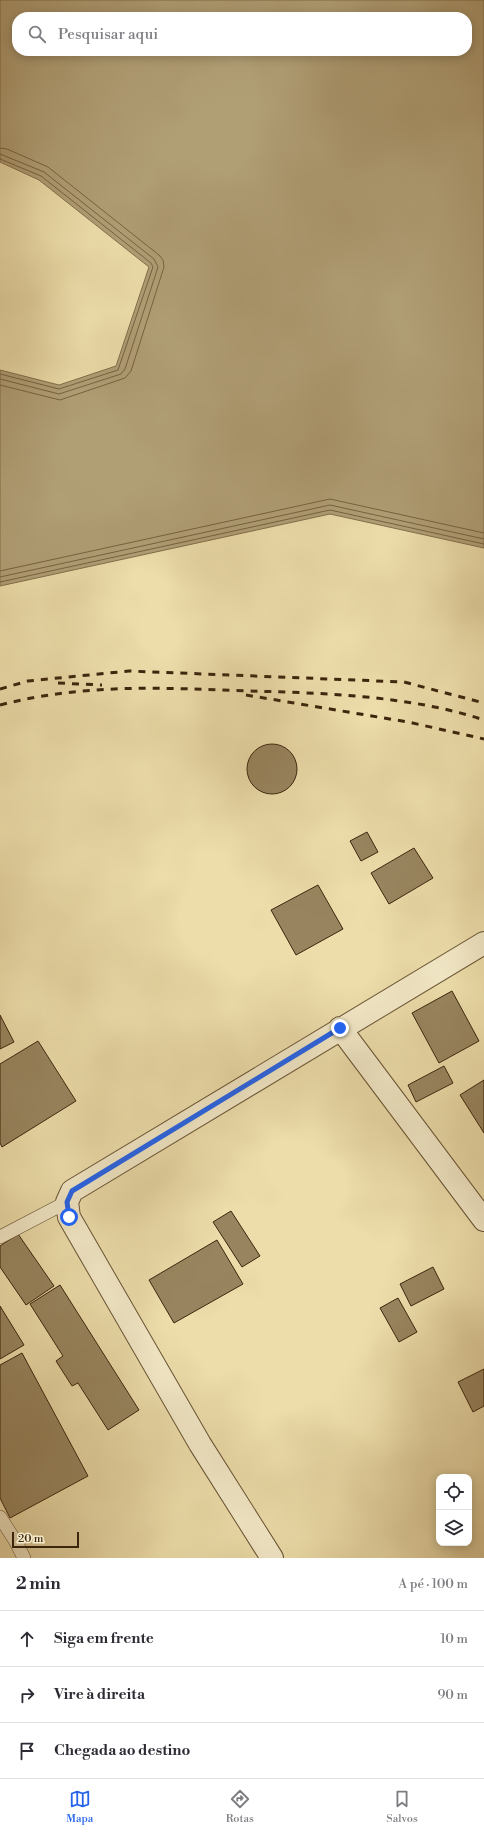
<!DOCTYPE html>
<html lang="pt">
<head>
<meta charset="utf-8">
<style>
	:root { --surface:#fff; --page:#f2f2f3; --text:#2b2b33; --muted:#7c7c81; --line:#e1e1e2; --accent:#2563eb }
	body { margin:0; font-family:"Libre Bodoni",serif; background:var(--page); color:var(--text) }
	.controls { position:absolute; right:12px; bottom:12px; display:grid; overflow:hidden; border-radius:8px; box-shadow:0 2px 10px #0003 }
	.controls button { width:36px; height:36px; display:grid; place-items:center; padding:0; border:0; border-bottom:1px solid var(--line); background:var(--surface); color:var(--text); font:20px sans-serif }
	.scale { position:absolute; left:12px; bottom:10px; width:67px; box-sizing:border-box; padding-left:4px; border:2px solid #3c250d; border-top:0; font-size:11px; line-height:14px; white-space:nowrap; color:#3c250d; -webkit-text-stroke:3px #f3e9c8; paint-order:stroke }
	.stop { position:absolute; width:12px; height:12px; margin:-9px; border:3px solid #2563eb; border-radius:50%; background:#fff }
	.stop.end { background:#2563eb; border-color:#fff; box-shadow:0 1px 4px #0008 }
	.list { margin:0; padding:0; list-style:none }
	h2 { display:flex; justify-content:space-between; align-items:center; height:52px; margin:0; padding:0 16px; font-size:17px }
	h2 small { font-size:13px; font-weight:400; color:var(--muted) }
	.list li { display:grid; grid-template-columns:26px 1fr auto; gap:12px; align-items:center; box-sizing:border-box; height:56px; padding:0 16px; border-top:1px solid var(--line) }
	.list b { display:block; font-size:15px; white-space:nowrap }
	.list em { font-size:13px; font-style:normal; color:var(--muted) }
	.icon { flex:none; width:22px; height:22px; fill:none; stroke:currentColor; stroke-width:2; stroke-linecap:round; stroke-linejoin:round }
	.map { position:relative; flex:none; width:484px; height:1558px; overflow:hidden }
	.search { position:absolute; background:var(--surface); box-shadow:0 2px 10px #0003; left:12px; right:12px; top:12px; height:44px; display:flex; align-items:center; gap:10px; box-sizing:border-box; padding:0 14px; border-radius:16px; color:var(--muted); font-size:15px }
	.sheet { height:220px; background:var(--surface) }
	nav { display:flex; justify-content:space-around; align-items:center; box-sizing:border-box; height:56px; border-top:1px solid var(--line); background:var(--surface); font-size:11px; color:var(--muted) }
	nav a { display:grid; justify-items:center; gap:2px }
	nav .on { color:var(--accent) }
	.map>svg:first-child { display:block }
</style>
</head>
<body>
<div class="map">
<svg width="484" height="1558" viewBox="0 0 484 1558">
	<rect width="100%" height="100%" fill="#ecddaa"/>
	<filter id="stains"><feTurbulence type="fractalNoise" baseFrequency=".005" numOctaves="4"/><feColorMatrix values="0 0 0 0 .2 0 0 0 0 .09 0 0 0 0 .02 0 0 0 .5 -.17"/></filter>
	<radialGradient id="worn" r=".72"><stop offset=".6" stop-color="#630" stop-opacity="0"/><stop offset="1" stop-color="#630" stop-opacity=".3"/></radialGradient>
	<path fill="#b09e75" stroke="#826e4b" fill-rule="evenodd" d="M0,0H484V548L330,514L0,586V370L59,385L116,366L149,267L39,180L0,162ZM17,17H467V51H17Z"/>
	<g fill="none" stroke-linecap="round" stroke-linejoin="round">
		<path stroke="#766241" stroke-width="1" d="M0,148L7,149L48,167L159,255L163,260L164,267L131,371L125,378L60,400L0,385
			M0,154L44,172L154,259L158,267L125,369L121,374L59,394L0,379
			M0,159L41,176L151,263L153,267L118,370L59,389L0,374
			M0,571L330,499L484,533
			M0,577L330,505L484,539
			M0,582L330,510L484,544"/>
	</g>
	<path fill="#98855f" stroke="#3c250d" d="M247 769a25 25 0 1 1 50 0a25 25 0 1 1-50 0Z
		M367,832L378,852L361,861L350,841Z
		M414,848L433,878L389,904L371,873Z
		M318,885L343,929L296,955L271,910Z
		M452,991L479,1041L439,1063L412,1013Z
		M0,1015L14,1042L0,1049Z
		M38,1041L76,1101L2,1147L0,1143V1064Z
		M444,1066L453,1083L416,1102L408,1085Z
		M484,1080V1133L460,1095Z
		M231,1211L260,1256L242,1267L213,1222Z
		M18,1234L54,1286L26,1305L0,1267V1246Z
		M217,1240L243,1284L174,1323L149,1280Z
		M433,1267L444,1289L411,1306L400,1284Z
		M60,1285L139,1410L108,1430L78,1383L72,1386L56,1361L63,1356L30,1304Z
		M398,1298L417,1332L399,1342L380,1308Z
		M0,1306L24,1345L0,1359Z
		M22,1353L88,1476L10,1518L0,1498V1365Z
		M484,1369V1406L473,1412L458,1382Z"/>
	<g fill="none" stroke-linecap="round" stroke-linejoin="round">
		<g stroke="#685334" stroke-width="14">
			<path id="service" d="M0,1237L67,1202
				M0,1517L16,1542L24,1558"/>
		</g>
		<g stroke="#685334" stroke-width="24">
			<path id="minor" d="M340,1028L484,1220
				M272,1558L200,1444L69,1217L67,1202L72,1191L484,943"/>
		</g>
		<use href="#service" stroke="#f3e9c8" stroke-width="13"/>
		<use href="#minor" stroke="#f3e9c8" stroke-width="22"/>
		<path stroke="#3c250d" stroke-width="3" stroke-dasharray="7 7" stroke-linecap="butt" d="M58,683L102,685
			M0,689L28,681L129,671L404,682L484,703
			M246,695L408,722L484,739
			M0,705C85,683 164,688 250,691C326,693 412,696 484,720"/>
	</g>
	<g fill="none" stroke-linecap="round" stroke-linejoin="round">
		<path stroke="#2563eb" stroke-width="5" d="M69,1217L67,1202L72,1191L340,1028"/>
	</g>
	<rect width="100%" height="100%" filter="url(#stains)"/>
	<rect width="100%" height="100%" fill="url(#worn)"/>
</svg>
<div class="controls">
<button><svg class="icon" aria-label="locate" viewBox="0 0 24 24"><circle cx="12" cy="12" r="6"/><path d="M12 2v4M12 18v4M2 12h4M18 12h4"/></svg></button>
<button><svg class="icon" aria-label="layers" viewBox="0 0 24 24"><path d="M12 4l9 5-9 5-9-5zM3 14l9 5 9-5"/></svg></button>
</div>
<div class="scale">20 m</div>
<div class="stop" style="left:69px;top:1217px"></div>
<div class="stop end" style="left:340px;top:1028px"></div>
<div class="search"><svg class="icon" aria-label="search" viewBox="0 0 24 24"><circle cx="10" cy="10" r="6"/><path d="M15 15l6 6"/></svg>Pesquisar aqui</div>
</div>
<section class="sheet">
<h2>2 min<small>A pé · 100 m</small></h2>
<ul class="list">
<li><svg class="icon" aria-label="ahead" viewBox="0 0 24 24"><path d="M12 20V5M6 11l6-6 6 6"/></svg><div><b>Siga em frente</b></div><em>10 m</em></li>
<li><svg class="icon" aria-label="right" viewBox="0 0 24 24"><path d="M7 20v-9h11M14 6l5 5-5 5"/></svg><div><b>Vire à direita</b></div><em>90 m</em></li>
<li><svg class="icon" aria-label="arrive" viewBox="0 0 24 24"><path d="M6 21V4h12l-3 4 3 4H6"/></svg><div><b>Chegada ao destino</b></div></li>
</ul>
</section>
<nav>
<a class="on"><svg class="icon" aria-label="map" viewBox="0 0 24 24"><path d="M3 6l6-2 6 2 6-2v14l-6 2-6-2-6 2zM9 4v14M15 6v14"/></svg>Mapa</a>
<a><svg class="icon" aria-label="directions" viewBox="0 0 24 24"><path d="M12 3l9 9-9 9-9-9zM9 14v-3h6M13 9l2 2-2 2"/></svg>Rotas</a>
<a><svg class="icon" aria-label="saved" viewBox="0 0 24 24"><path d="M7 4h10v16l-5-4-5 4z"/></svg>Salvos</a>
</nav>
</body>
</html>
